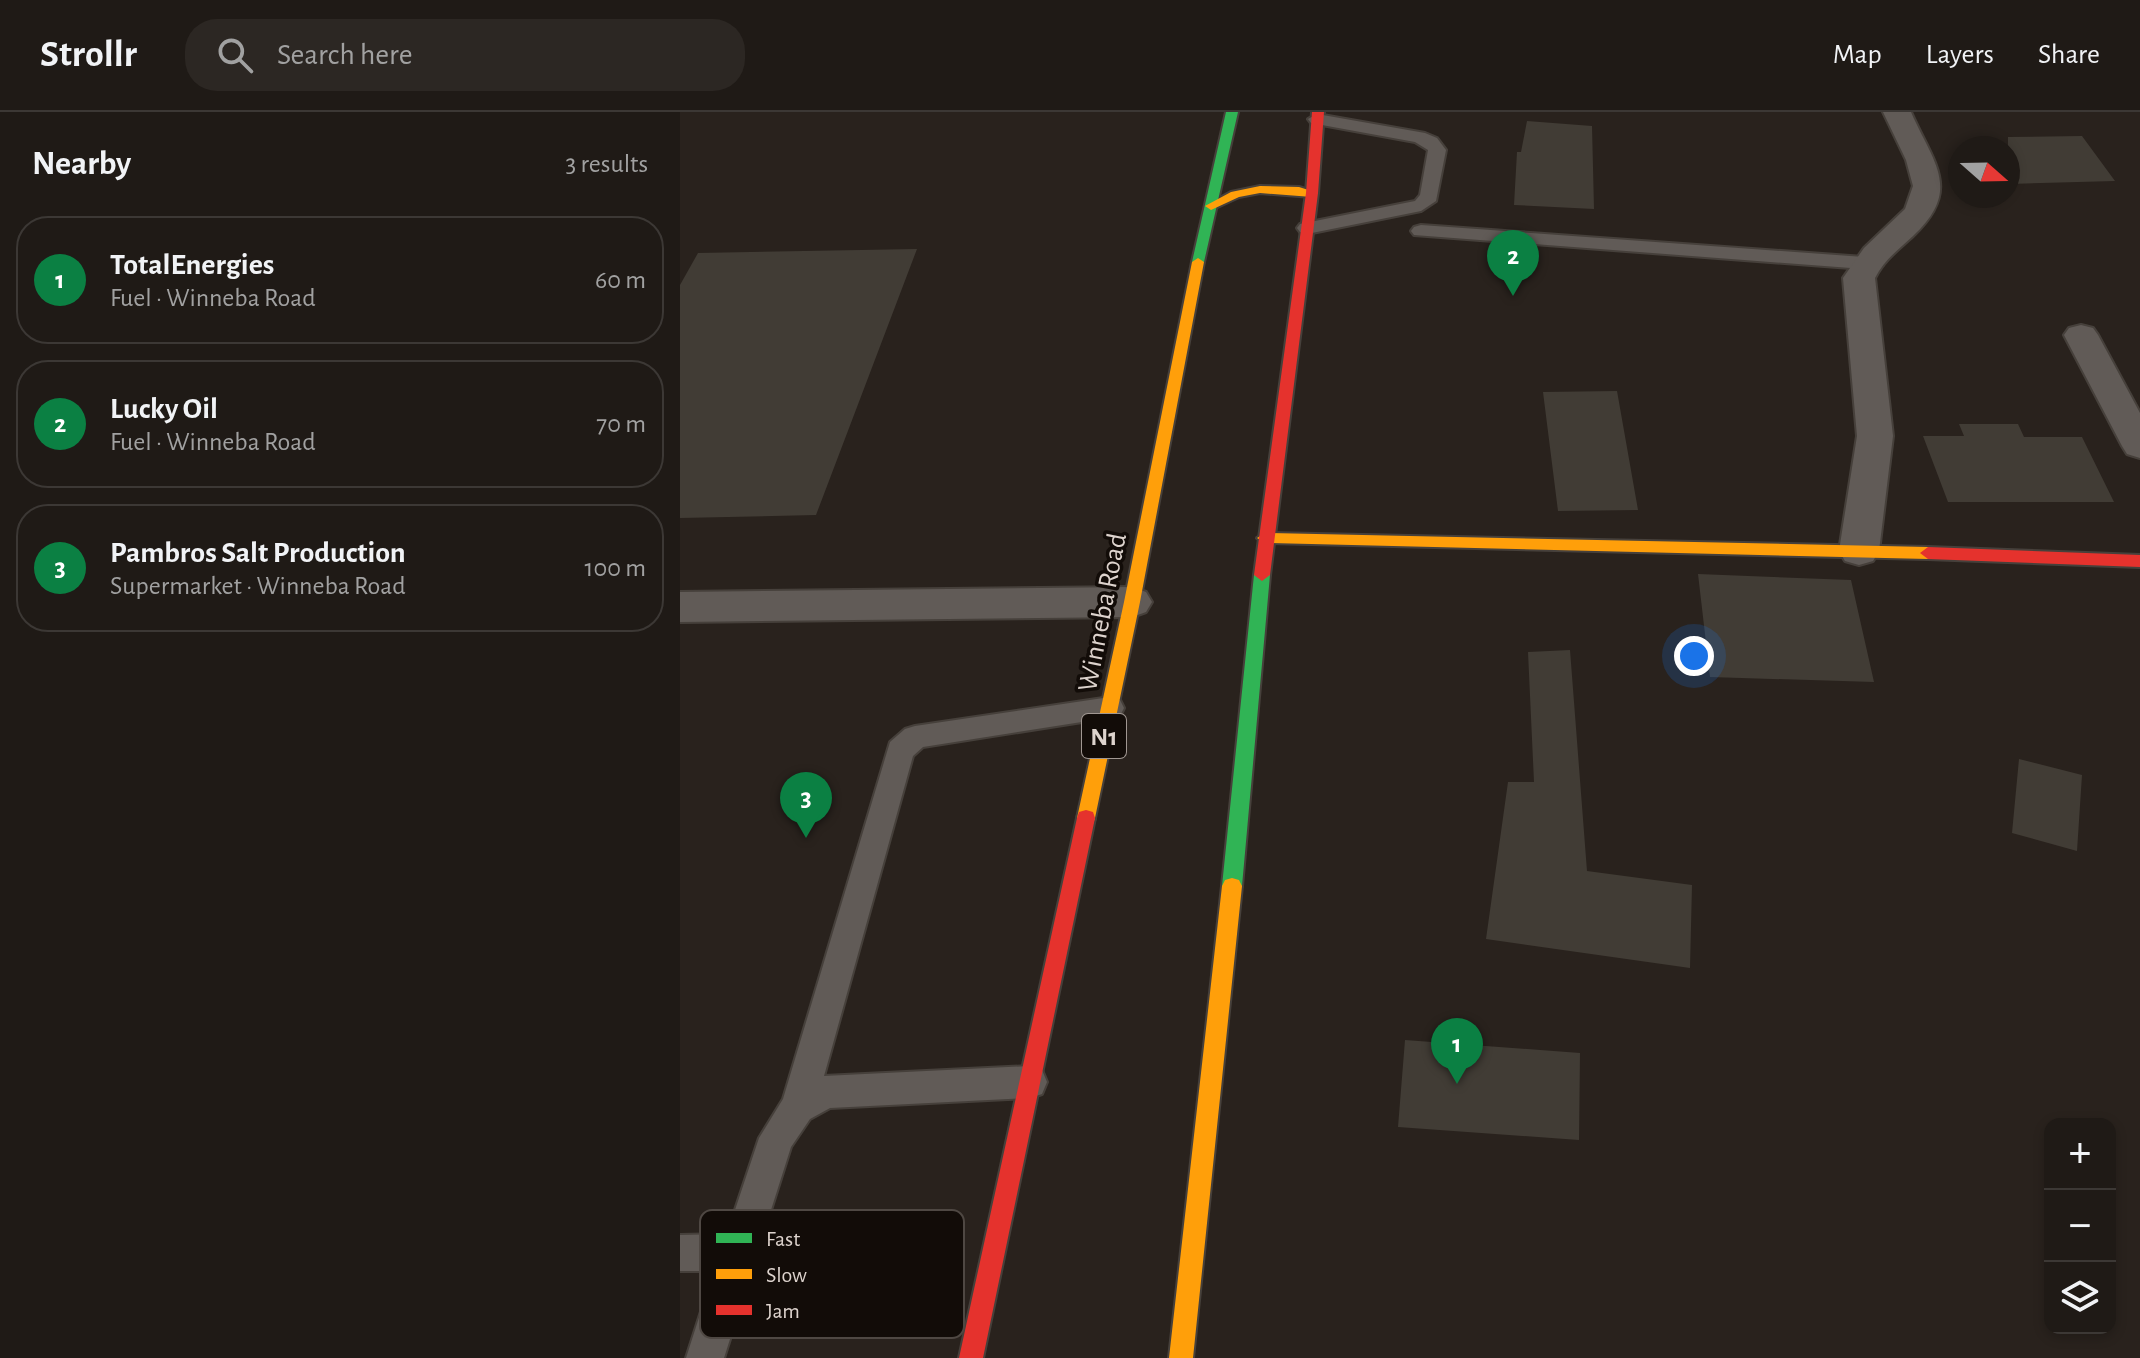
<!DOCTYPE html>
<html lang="en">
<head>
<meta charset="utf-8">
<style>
	:root { --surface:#1f1a16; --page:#2c2723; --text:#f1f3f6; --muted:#a1a1a1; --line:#3c3835; --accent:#0b8043 }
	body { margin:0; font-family:"Alegreya Sans",sans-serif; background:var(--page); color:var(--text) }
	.controls { position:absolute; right:24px; bottom:24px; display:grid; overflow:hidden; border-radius:16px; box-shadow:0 4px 12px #0003 }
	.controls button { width:72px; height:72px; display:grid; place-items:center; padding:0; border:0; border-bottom:2px solid var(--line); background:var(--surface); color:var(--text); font:40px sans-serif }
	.compass { position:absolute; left:1268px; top:24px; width:72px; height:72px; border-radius:50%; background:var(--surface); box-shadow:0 4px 12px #0003; rotate:110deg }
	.you { position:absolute; left:1014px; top:544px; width:28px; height:28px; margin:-20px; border:6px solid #fff; border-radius:50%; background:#1a73e8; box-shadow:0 0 0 12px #1a73e833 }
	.badge { display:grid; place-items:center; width:52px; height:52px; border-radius:50%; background:var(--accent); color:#fff; font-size:26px; font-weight:700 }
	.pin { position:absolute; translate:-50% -66px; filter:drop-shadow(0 2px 4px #0008) }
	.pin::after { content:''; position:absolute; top:42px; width:28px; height:24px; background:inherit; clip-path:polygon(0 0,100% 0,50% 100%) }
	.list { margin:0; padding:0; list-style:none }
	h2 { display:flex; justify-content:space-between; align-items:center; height:104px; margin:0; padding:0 32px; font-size:34px }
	h2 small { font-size:26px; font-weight:400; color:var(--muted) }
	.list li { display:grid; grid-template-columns:52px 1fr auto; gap:24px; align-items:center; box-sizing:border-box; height:128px; margin:0 16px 16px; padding:0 16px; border:2px solid var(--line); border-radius:32px }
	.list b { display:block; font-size:30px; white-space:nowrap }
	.list p { margin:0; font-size:26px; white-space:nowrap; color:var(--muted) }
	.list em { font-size:26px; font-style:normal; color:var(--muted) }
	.icon { flex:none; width:44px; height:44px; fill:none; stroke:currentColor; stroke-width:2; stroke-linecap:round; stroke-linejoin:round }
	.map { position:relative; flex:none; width:1460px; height:1246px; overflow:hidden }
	header { display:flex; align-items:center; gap:48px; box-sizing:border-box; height:112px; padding:0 40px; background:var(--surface); border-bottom:2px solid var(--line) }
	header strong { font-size:38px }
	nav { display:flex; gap:44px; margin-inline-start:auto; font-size:28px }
	.search { width:560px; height:72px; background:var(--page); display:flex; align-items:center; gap:20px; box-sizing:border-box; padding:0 28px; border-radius:32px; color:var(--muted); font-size:30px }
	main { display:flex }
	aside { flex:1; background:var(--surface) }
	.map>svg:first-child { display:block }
</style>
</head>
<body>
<header>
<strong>Strollr</strong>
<div class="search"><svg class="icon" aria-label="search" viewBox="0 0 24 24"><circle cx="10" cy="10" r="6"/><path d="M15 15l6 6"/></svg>Search here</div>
<nav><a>Map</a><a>Layers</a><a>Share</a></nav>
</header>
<main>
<aside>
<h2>Nearby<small>3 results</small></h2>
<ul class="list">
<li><span class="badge">1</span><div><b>TotalEnergies</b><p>Fuel · Winneba Road</p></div><em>60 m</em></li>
<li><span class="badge">2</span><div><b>Lucky Oil</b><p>Fuel · Winneba Road</p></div><em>70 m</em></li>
<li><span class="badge">3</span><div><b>Pambros Salt Production</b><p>Supermarket · Winneba Road</p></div><em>100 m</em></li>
</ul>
</aside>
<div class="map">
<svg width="1460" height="1246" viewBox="0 0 1460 1246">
	<rect width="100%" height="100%" fill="#29221d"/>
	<path fill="#413c35" d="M847,9L912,14L914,97L834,93L837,40H841Z
		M1402,24L1435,69L1328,72V25Z
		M237,137L136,403L0,406V173L18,141Z
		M937,279L958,398L878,399L863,280Z
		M1279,312H1338L1344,325H1402L1434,390H1268L1243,324H1284Z
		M1018,462L1171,468L1194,570L1030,565Z
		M890,538L907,759L1012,773L1010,856L806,827L828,670H854L848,540Z
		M1339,647L1402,663L1397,739L1332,721Z
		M725,928L900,941L899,1028L718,1015Z"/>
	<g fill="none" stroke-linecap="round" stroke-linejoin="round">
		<g stroke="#46403b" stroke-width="4">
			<path id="lane" d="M637,2L745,21L757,26L766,38L756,89L741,99L627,122L620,120L617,116L620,112L735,89L740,83L748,38L735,30L631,11L628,7Z
				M741,113L1184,145L1194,151L1184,157L734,123L731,119L734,115Z
				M430,585L440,588L444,596L440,604L243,635L233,644L144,964L350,954L362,958L367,970L362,982L350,986L150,996L130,1007L111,1035L44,1246H6L34,1159H0V1123L47,1122L79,1026L103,987L210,630L225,617L235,614Z"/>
		</g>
		<g stroke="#46403b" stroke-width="4">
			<path id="street" d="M1203,0H1231C1253,51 1283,77 1233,124C1219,137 1204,148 1195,166L1213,324L1199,439L1193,449L1179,453L1165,449L1159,439L1177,324L1163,166L1184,136L1225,97L1233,74L1226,48Z
				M1401,213L1413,216L1418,223L1460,301V346L1447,342L1442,334L1384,223L1389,216Z
				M452,475L466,480L472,490L466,500L452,505L0,510V480Z"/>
		</g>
		<g stroke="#46403b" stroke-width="4">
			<path id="fast" d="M546,0H558L524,150L518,154L512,150Z
				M582,457L590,463L562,774L559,780L552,782L545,780L542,774L574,463Z"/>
		</g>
		<g stroke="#46403b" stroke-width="4">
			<path id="slow" d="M580,74L619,75L638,81L632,85L580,81L559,85L531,98L525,94L551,80Z
				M518,146L524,150L460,490L415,706L413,712L406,714L399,712L397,706L444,490L512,150Z
				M585,421L1248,435L1256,441L1248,447L585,431L577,426Z
				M552,766L559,768L562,774L513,1246H489L542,774L545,768Z"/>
		</g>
		<g stroke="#46403b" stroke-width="4">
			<path id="jam" d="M632,0H644L638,81L590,463L582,469L574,463L626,81Z
				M1248,435L1460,443V455L1248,447L1240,441Z
				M406,698L413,700L415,706L303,1246H279L397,706L399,700Z"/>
		</g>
		<use href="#lane" fill="#615b57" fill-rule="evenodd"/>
		<use href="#street" fill="#615b57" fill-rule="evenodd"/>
		<use href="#fast" fill="#30b455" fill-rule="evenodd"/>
		<use href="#slow" fill="#ff9f0a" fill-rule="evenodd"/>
		<use href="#jam" fill="#e5322d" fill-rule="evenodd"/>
	</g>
	<g text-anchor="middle" stroke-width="7" stroke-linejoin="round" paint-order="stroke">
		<rect fill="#120c08" stroke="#a09792" stroke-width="2" x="402" y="602" width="44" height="44" rx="6"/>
		<g font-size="26" font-weight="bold" fill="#ddd3cd">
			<text x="424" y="633">N1</text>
		</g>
		<g font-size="28" fill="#ddd3cd" stroke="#120c08">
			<text transform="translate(421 500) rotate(-79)" y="10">Winneba Road</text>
		</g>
	</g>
	<rect x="20" y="1098" width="264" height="128" rx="12" fill="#120c08" stroke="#4f4843" stroke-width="2"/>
	<rect x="36" y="1121" width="36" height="10" fill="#30b455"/>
	<rect x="36" y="1157" width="36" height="10" fill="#ff9f0a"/>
	<rect x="36" y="1193" width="36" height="10" fill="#e5322d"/>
	<g font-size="22" fill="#ddd3cd">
		<text x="86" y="1134">Fast</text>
		<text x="86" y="1170">Slow</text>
		<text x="86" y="1206">Jam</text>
	</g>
</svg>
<div class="controls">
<button>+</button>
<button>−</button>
<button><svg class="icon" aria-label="layers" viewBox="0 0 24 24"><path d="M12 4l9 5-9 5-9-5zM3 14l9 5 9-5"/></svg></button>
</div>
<svg class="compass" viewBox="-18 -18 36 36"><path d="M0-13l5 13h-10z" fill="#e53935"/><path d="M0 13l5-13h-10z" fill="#a1a1a1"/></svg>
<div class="you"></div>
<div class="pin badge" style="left:777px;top:972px">1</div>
<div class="pin badge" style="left:833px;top:184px">2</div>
<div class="pin badge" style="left:126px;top:726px">3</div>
</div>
</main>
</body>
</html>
